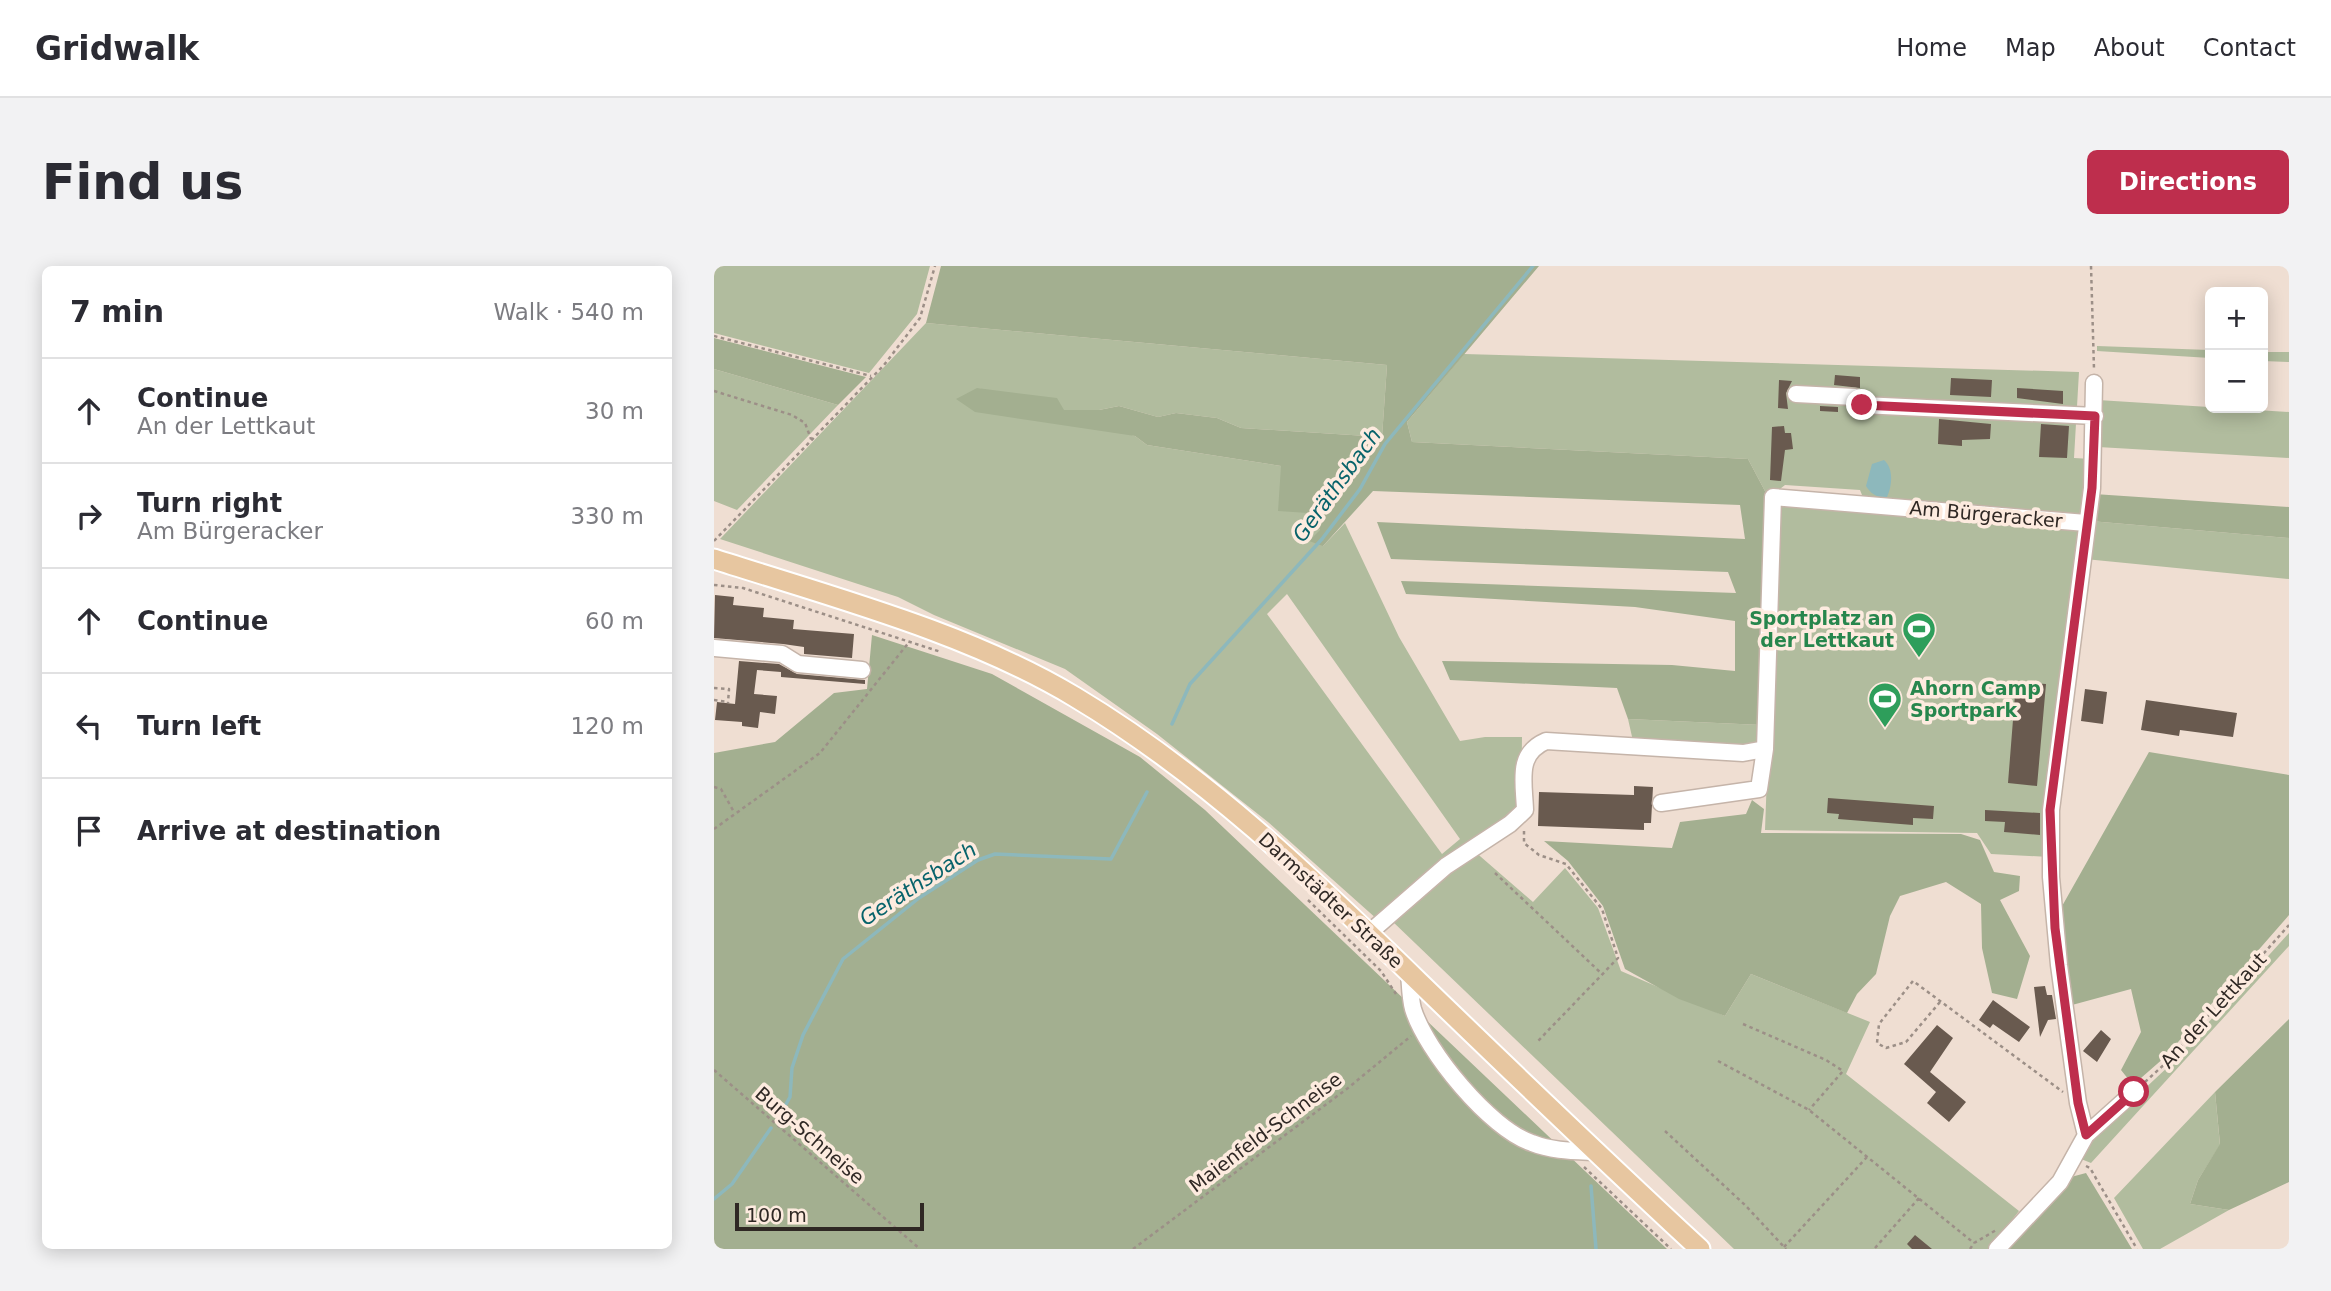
<!DOCTYPE html>
<html lang="en">
<head>
<meta charset="utf-8">
<style>
	:root { --surface:#fff; --page:#f2f2f3; --text:#2b2b33; --muted:#7c7c81; --line:#e1e1e2; --accent:#be2e4d }
	body { margin:0; font-family:"DejaVu Sans",sans-serif; background:var(--page); color:var(--text) }
	.controls { position:absolute; right:21px; top:21px; display:grid; overflow:hidden; border-radius:10px; box-shadow:0 4px 18px #0003 }
	.controls button { width:63px; height:63px; display:grid; place-items:center; padding:0; border:0; border-bottom:2px solid var(--line); background:var(--surface); color:var(--text); font:35px sans-serif }
	.scale { position:absolute; left:21px; bottom:18px; width:189px; box-sizing:border-box; padding-left:7px; border:4px solid #2f2824; border-top:0; font-size:19px; line-height:24px; white-space:nowrap; color:#2f2824; -webkit-text-stroke:5px #fdebdf; paint-order:stroke }
	.stop { position:absolute; width:21px; height:21px; margin:-16px; border:5px solid #be2e4d; border-radius:50%; background:#fff }
	.stop.end { background:#be2e4d; border-color:#fff; box-shadow:0 2px 7px #0008 }
	.list { margin:0; padding:0; list-style:none }
	h2 { display:flex; justify-content:space-between; align-items:center; height:91px; margin:0; padding:0 28px; font-size:30px }
	h2 small { font-size:23px; font-weight:400; color:var(--muted) }
	.list li { display:grid; grid-template-columns:46px 1fr auto; gap:21px; align-items:center; box-sizing:border-box; height:105px; padding:0 28px; border-top:2px solid var(--line) }
	.list b { display:block; font-size:26px; white-space:nowrap }
	.list p { margin:0; font-size:23px; white-space:nowrap; color:var(--muted) }
	.list em { font-size:23px; font-style:normal; color:var(--muted) }
	.icon { flex:none; width:38px; height:38px; fill:none; stroke:currentColor; stroke-width:2; stroke-linecap:round; stroke-linejoin:round }
	.map { position:relative; flex:none; width:1575px; height:983px; overflow:hidden; border-radius:10px }
	header { display:flex; align-items:center; gap:42px; box-sizing:border-box; height:98px; padding:0 35px; background:var(--surface); border-bottom:2px solid var(--line) }
	header strong { font-size:33px }
	nav { display:flex; gap:38px; margin-inline-start:auto; font-size:24px }
	.intro { display:flex; align-items:center; justify-content:space-between; box-sizing:border-box; height:168px; padding:0 42px }
	h1 { margin:0; font-size:49px }
	.button { padding:18px 32px; border-radius:10px; background:var(--accent); color:#fff; font-size:24px; font-weight:700 }
	main { display:flex; gap:42px; padding:0 42px }
	aside { flex:1; background:var(--surface); border-radius:10px; box-shadow:0 4px 18px #0003 }
	.map>svg:first-child { display:block }
</style>
</head>
<body>
<header>
<strong>Gridwalk</strong>
<nav><a>Home</a><a>Map</a><a>About</a><a>Contact</a></nav>
</header>
<div class="intro"><h1>Find us</h1><a class="button">Directions</a></div>
<main>
<aside>
<h2>7 min<small>Walk · 540 m</small></h2>
<ul class="list">
<li><svg class="icon" aria-label="ahead" viewBox="0 0 24 24"><path d="M12 20V5M6 11l6-6 6 6"/></svg><div><b>Continue</b><p>An der Lettkaut</p></div><em>30 m</em></li>
<li><svg class="icon" aria-label="right" viewBox="0 0 24 24"><path d="M7 20v-9h11M14 6l5 5-5 5"/></svg><div><b>Turn right</b><p>Am Bürgeracker</p></div><em>330 m</em></li>
<li><svg class="icon" aria-label="ahead" viewBox="0 0 24 24"><path d="M12 20V5M6 11l6-6 6 6"/></svg><div><b>Continue</b></div><em>60 m</em></li>
<li><svg class="icon" aria-label="left" viewBox="0 0 24 24"><path d="M17 20v-9H6M10 6l-5 5 5 5"/></svg><div><b>Turn left</b></div><em>120 m</em></li>
<li><svg class="icon" aria-label="arrive" viewBox="0 0 24 24"><path d="M6 21V4h12l-3 4 3 4H6"/></svg><div><b>Arrive at destination</b></div></li>
</ul>
</aside>
<div class="map">
<svg width="1575" height="983" viewBox="0 0 1575 983">
	<rect width="100%" height="100%" fill="#efded2"/>
	<path fill="#b1bc9e" fill-rule="evenodd" d="M0,0H216L203,48L155,107L0,67Z
		M212,57L673,99L668,171L527,162L503,152L462,147L444,151L405,140L385,144H349L263,122L421,170L433,179L567,200L606,264L609,280L631,257L685,371L746,475L771,471H808L807,544L664,654L554,556L443,468L351,403L220,349L184,331L6,273ZM573,328L746,573L728,588L553,348Z
		M1383,80L1496,84V92L1383,85Z
		M1549,86H1575V96L1549,95Z
		M750,88L1365,106L1360,192L1377,193L1370,253L1150,234L1146,224L1071,219L1061,227H1052L1034,193L698,176L693,156Z
		M0,103L124,139L23,244L0,235Z
		M1384,134L1575,146V192L1384,181Z
		M1063,235L1368,261L1335,591L1277,588L1263,567L1051,564Z
		M1376,255L1575,272V313L1371,293Z
		M914,453L1048,459L1044,476L1033,481L919,475Z
		M759,584L819,636L851,602L884,642L907,705L1011,750L1037,708L1156,756L1132,808L1305,945L1275,983H1020L677,654Z
		M1575,667V680L1377,897L1367,893L1380,870L1456,799Z
		M1501,826L1506,879L1484,914L1476,938L1515,944L1446,983H1429L1400,932Z"/>
	<path fill="#a3af90" d="M227,0H825L693,156L698,176L1034,193L1052,227L1048,459L914,453L903,422L736,414L728,395L958,399L1021,405V355L921,341L692,328L687,315L1022,327L1014,306L677,293L663,256L1031,273L1026,239L659,225L609,280L595,275L606,264L594,247L564,245L567,200L433,179L421,170L261,146L242,133L263,122L343,132L350,144H385L405,140L444,151L462,147L503,152L527,162L668,171L673,99L212,57Z
		M0,72L152,111L124,139L0,103Z
		M1380,228L1575,241V272L1376,255Z
		M158,369L278,408L426,491L491,544L953,983H0V487L61,476L120,427L153,423Z
		M1435,486L1575,509V649L1451,791L1419,819L1407,804L1427,766L1417,723L1358,739L1343,649Z
		M1038,534L1050,543L1047,567L1247,568L1266,574L1280,606L1306,610L1305,625L1286,634L1316,690L1303,733L1278,727L1268,682L1267,638L1232,616L1186,630L1176,650L1162,708L1143,728L1133,747L1037,708L1011,750L965,733L911,703L889,640L854,595L830,575L958,582L966,556L1032,548Z
		M1575,753V916L1515,944L1476,938L1484,914L1506,878L1501,826Z
		M1372,907L1418,983H1292L1357,911Z"/>
	<path fill="#8db8bc" d="M1170,194C1180,203 1178,220 1173,231C1163,232 1157,228 1152,220L1158,198Z"/>
	<g fill="none" stroke-linecap="round" stroke-linejoin="round">
		<path stroke="#8db8bc" stroke-width="3.5" d="M458,458L476,418L608,273L646,223L671,178L819,0
			M67,847L76,831L78,802L89,769L129,693L205,632L264,594L281,588L397,593L433,526
			M877,920L882,983
			M0,933L18,918L57,862"/>
	</g>
	<path fill="#695a4f" d="M1121,109L1146,111V122L1120,119Z
		M1237,112L1278,114L1277,131L1236,129Z
		M1065,114L1078,115L1072,127L1074,143L1064,142Z
		M1303,122L1349,125V138L1303,132Z
		M1106,140L1124,141V146L1106,145Z
		M1225,153L1277,158L1276,173L1248,174V180L1224,178Z
		M1327,158L1355,160L1353,192L1325,191Z
		M1070,160L1071,167H1077L1079,183L1071,184L1067,215L1056,214L1058,161Z
		M1,329L20,331L19,339L50,342L49,351L80,354L79,363L140,368L138,392L90,388V381L69,378L0,372Z
		M25,395L65,398L83,408L151,414V418L67,411V406L43,404L40,428L63,430L61,448L46,446L44,462L28,460V456L1,454L3,436L21,438Z
		M1302,416L1332,418L1323,520L1294,517Z
		M1371,423L1393,426L1389,458L1367,455Z
		M1432,434L1523,447L1519,471L1466,464L1465,470L1427,464Z
		M920,520L939,521L937,557H930V564L824,560L825,526L920,529Z
		M1114,532L1220,540L1219,553L1199,552V559L1124,553L1125,548L1113,547Z
		M1271,544L1326,547V569L1290,566L1291,556L1271,555Z
		M1331,720L1333,729H1338L1342,753L1334,754L1326,771L1320,721Z
		M1279,734L1316,761L1305,776L1279,758L1276,762L1265,754Z
		M1223,759L1239,772L1216,806L1252,836L1235,856L1213,837L1222,826L1190,798Z
		M1387,764L1397,773L1383,796L1369,785Z
		M1201,969L1218,983H1198L1193,978Z"/>
	<g fill="none" stroke-linecap="round" stroke-linejoin="round">
		<g stroke="#c5b4a9" stroke-width="19">
			<path id="minor" d="M1082,128L1141,131L1148,139L1381,150
				M0,382L68,388L84,398L148,404
				M947,537L1045,523L1051,483L1059,231L1372,257
				M655,667L732,600L796,558L811,544C810,515 802,488 832,475L1029,487L1051,483
				M695,706C696,718 696,732 699,743C712,785 776,863 818,877C838,885 860,885 881,886
				M1372,869L1364,837L1345,699L1337,611V544L1378,222L1380,117
				M1283,983L1346,916L1372,869L1420,826"/>
		</g>
		<g stroke="#fff" stroke-width="23">
			<path id="major" d="M0,293C118,331 255,367 361,431C490,508 598,612 705,716C798,806 891,895 986,983"/>
		</g>
		<path stroke="#9c8f87" stroke-width="2.5" stroke-dasharray="3.5 3.5" stroke-linecap="butt" d="M1377,0L1380,103
			M0,70L157,110
			M0,125L78,149L91,157L97,173
			M0,275L170,99L206,52L221,0
			M0,319L29,322L227,386
			M0,422L15,423L14,437
			M0,434L14,436
			M0,521L7,523L20,546
			M0,563L106,487L196,375
			M810,565V577L825,589L852,598L888,643L904,692L824,775
			M781,607L888,708
			M594,634L667,705L682,728
			M1226,736L1192,776L1172,782L1163,777L1165,758L1199,715L1349,826
			M1029,758L1112,794L1129,805L1095,844
			M1004,795L1095,844L1260,977
			M0,804L206,983
			M1431,816L1454,795L1575,659
			M951,865L1031,939L1072,983
			M1372,900L1376,902L1423,983
			M870,901L957,983
			M1070,981L1153,891
			M1161,982L1205,932
			M419,983L634,822L697,770
			M1256,983L1260,977L1284,963"/>
		<use href="#minor" stroke="#fff" stroke-width="16"/>
		<use href="#major" stroke="#e7c6a0" stroke-width="19"/>
	</g>
	<g fill="none" stroke-linecap="round" stroke-linejoin="round">
		<path stroke="#be2e4d" stroke-width="9" d="M1148,139L1381,150L1378,222L1336,544L1341,662L1364,837L1372,869L1420,826"/>
	</g>
	<defs>
		<g id="stadium-pin" transform="scale(1.75)"><path d="M0 17L-7.5 6A9.5 9.5 0 1 1 7.5 6Z" fill="#2e9e5b" stroke="#fdebdf"/><path d="M0-5a6.5 5 0 1 0 0 10a6.5 5 0 1 0 0-10ZM-3.5-1.8h7v3.6h-7Z" fill="#fff"/></g>
	</defs>
	<g fill-rule="evenodd">
		<use href="#stadium-pin" x="1205" y="363"/>
		<use href="#stadium-pin" x="1171" y="433"/>
	</g>
	<g text-anchor="middle" stroke-width="7" stroke-linejoin="round" paint-order="stroke">
		<g font-size="19" fill="#2f2824" stroke="#fdebdf">
			<text transform="translate(1272 248) rotate(5)" y="7">Am Bürgeracker</text>
			<text transform="translate(617 634) rotate(43)" y="7">Darmstädter Straße</text>
			<text transform="translate(1499 744) rotate(-48)" y="7">An der Lettkaut</text>
			<text transform="translate(551 866) rotate(-37)" y="7">Maienfeld-Schneise</text>
			<text transform="translate(96 869) rotate(41)" y="7">Burg-Schneise</text>
		</g>
		<g font-size="19" font-weight="bold" fill="#27864d" stroke="#fdebdf" text-anchor="end">
			<text x="1180" y="359">Sportplatz an<tspan x="1180" dy="22">der Lettkaut</tspan></text>
			<text x="1196" y="429" text-anchor="start">Ahorn Camp<tspan x="1196" dy="22">Sportpark</tspan></text>
		</g>
		<g font-size="21" font-style="italic" fill="#08636b" stroke="#fdebdf">
			<text transform="translate(623 219) rotate(-54)" y="7">Geräthsbach</text>
			<text transform="translate(204 618) rotate(-33)" y="7">Geräthsbach</text>
		</g>
	</g>
</svg>
<div class="controls">
<button>+</button>
<button>−</button>
</div>
<div class="scale">100 m</div>
<div class="stop" style="left:1420px;top:826px"></div>
<div class="stop end" style="left:1148px;top:139px"></div>
</div>
</main>
</body>
</html>
